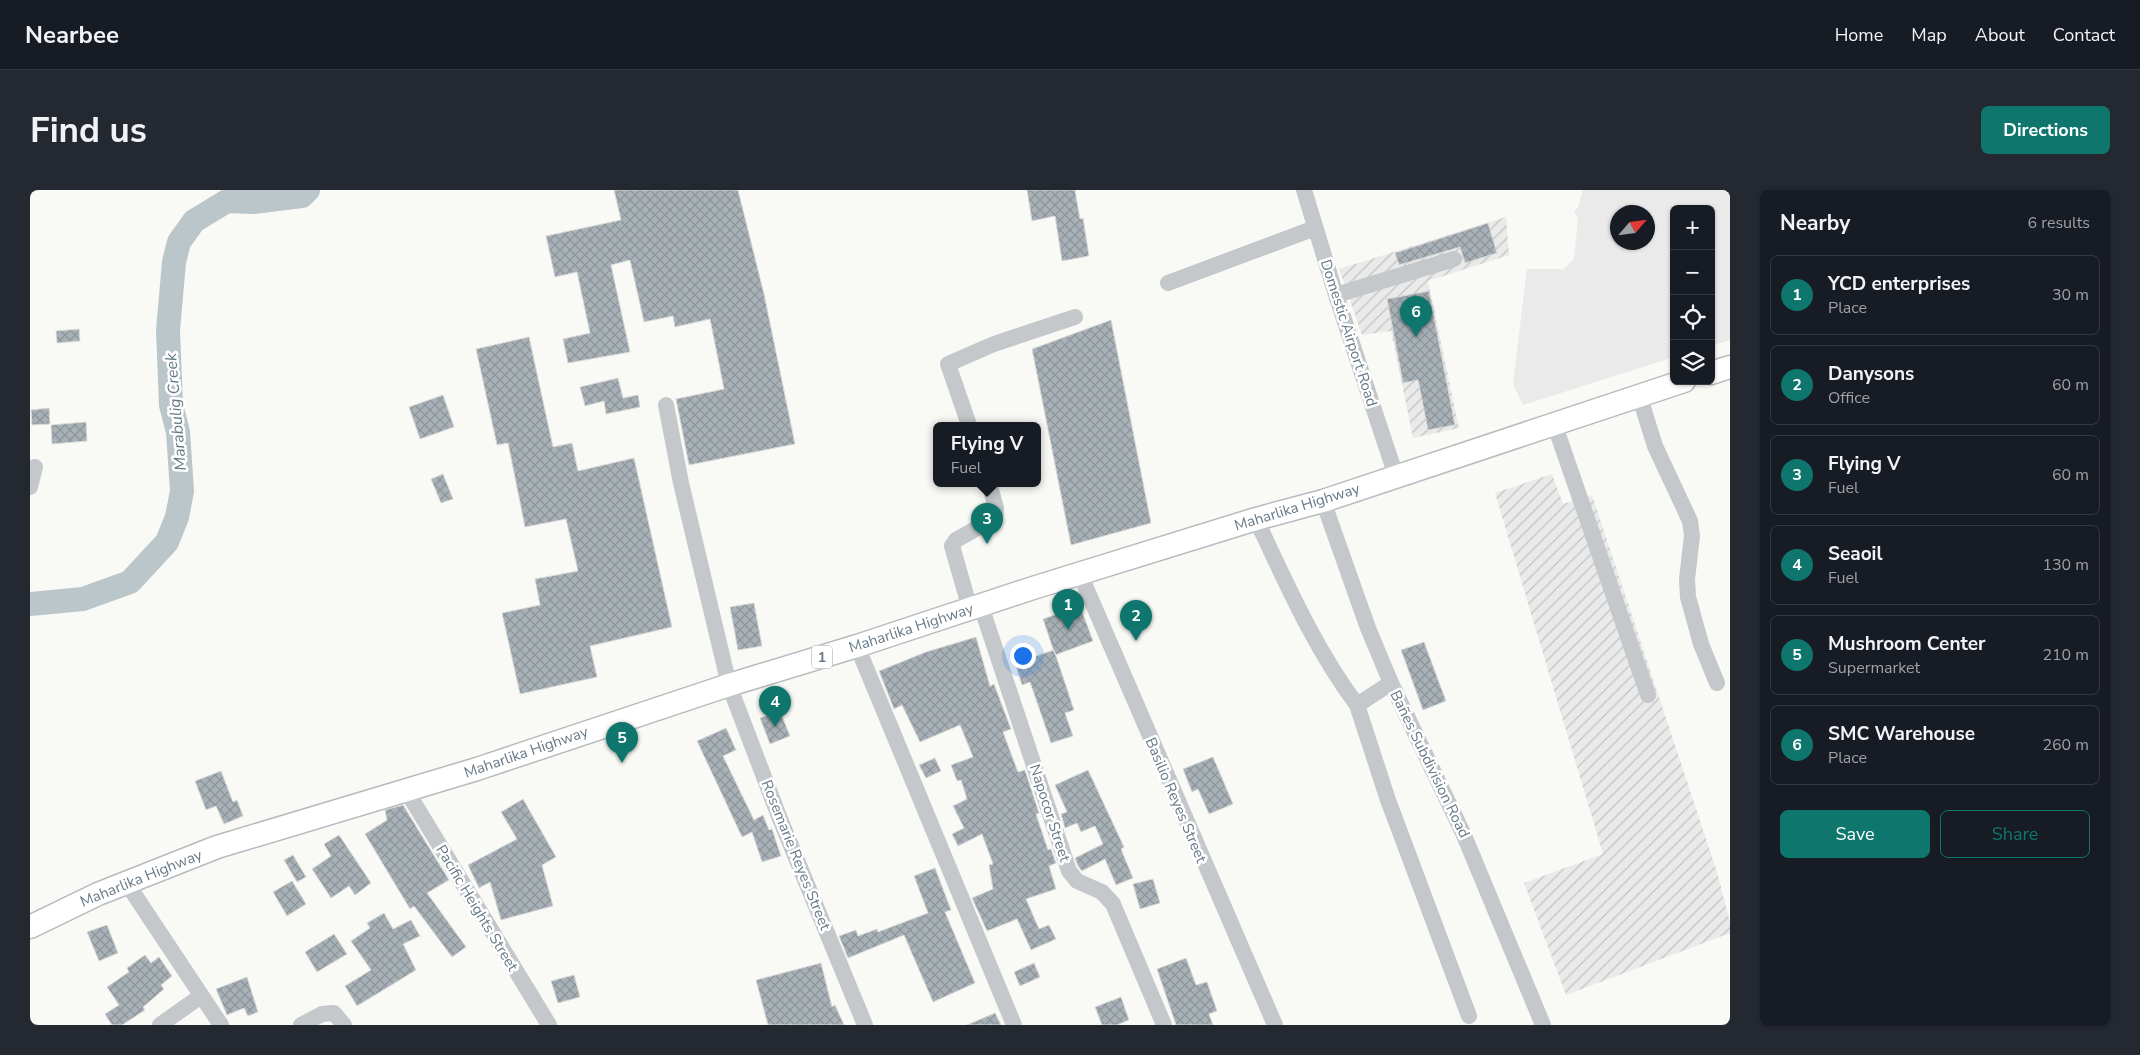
<!DOCTYPE html>
<html lang="en">
<head>
<meta charset="utf-8">
<style>
	:root { --surface:#171b24; --page:#242831; --text:#f1f3f6; --muted:#9ea1a6; --line:#363941; --accent:#0f766e }
	body { margin:0; font-family:"Nunito Sans",sans-serif; background:var(--page); color:var(--text) }
	.controls { position:absolute; right:15px; top:15px; display:grid; overflow:hidden; border-radius:8px; box-shadow:0 1px 4px #0004 }
	.controls button { width:45px; height:45px; display:grid; place-items:center; padding:0; border:0; border-bottom:1px solid var(--line); background:var(--surface); color:var(--text); font:25px sans-serif }
	.compass { position:absolute; left:1580px; top:15px; width:45px; height:45px; border-radius:50%; background:var(--surface); box-shadow:0 1px 4px #0004; rotate:62deg }
	.you { position:absolute; left:992px; top:465px; width:18px; height:18px; margin:-12px; border:4px solid #fff; border-radius:50%; background:#1a73e8; box-shadow:0 0 0 8px #1a73e833 }
	.badge { display:grid; place-items:center; width:32px; height:32px; border-radius:50%; background:var(--accent); color:#fff; font-size:16px; font-weight:700 }
	.pin { position:absolute; translate:-50% -41px; filter:drop-shadow(0 1px 2px #0008) }
	.pin::after { content:''; position:absolute; top:26px; width:18px; height:15px; background:inherit; clip-path:polygon(0 0,100% 0,50% 100%) }
	.popup { position:absolute; left:903px; top:232px; width:108px; height:65px; box-sizing:border-box; display:grid; place-content:center; border-radius:8px; background:var(--surface); filter:drop-shadow(0 1px 4px #0005); font-size:16px; white-space:nowrap; color:var(--muted) }
	.popup b { font-size:19px; color:var(--text) }
	.popup::after { content:''; position:absolute; left:50%; top:100%; margin-left:-10px; border:10px solid transparent; border-top-color:var(--surface) }
	.list { margin:0; padding:0; list-style:none }
	h2 { display:flex; justify-content:space-between; align-items:center; height:65px; margin:0; padding:0 20px; font-size:21px }
	h2 small { font-size:16px; font-weight:400; color:var(--muted) }
	.list li { display:grid; grid-template-columns:32px 1fr auto; gap:15px; align-items:center; box-sizing:border-box; height:80px; margin:0 10px 10px; padding:0 10px; border:1px solid var(--line); border-radius:8px }
	.list b { display:block; font-size:19px; white-space:nowrap }
	.list p { margin:0; font-size:16px; white-space:nowrap; color:var(--muted) }
	.list em { font-size:16px; font-style:normal; color:var(--muted) }
	.actions { display:flex; gap:10px; padding:15px 20px }
	.actions a { flex:1; padding:11px 0; border:1px solid var(--accent); border-radius:8px; text-align:center; font-size:18px; color:var(--accent) }
	.actions .main { background:var(--accent); color:#fff }
	.icon { flex:none; width:28px; height:28px; fill:none; stroke:currentColor; stroke-width:2; stroke-linecap:round; stroke-linejoin:round }
	.map { position:relative; flex:none; width:1700px; height:835px; overflow:hidden; border-radius:8px }
	header { display:flex; align-items:center; gap:30px; box-sizing:border-box; height:70px; padding:0 25px; background:var(--surface); border-bottom:1px solid var(--line) }
	header strong { font-size:24px }
	nav { display:flex; gap:28px; margin-inline-start:auto; font-size:18px }
	.intro { display:flex; align-items:center; justify-content:space-between; box-sizing:border-box; height:120px; padding:0 30px }
	h1 { margin:0; font-size:35px }
	.button { padding:12px 22px; border-radius:8px; background:var(--accent); color:#fff; font-size:18px; font-weight:700 }
	main { display:flex; gap:30px; padding:0 30px }
	aside { flex:1; background:var(--surface); border-radius:8px; box-shadow:0 1px 4px #0004 }
	.map>svg:first-child { display:block }
</style>
</head>
<body>
<header>
<strong>Nearbee</strong>
<nav><a>Home</a><a>Map</a><a>About</a><a>Contact</a></nav>
</header>
<div class="intro"><h1>Find us</h1><a class="button">Directions</a></div>
<main>
<div class="map">
<svg width="1700" height="835" viewBox="0 0 1700 835">
	<defs>
		<pattern id="industrial-furrows" width="10" height="10" patternUnits="userSpaceOnUse" patternTransform="scale(1.25)"><rect width="10" height="10" fill="#e9eae9"/><path d="M-1 1l2-2M0 10L10 0M9 11l2-2" fill="none" stroke="#c1c2c2"/></pattern>
		<pattern id="building-cross-hatch" width="8" height="8" patternUnits="userSpaceOnUse" patternTransform="scale(1.25)"><rect width="8" height="8" fill="#a8b1b7"/><path d="M0 0l8 8M0 8l8-8" fill="none" stroke="#8d959a"/></pattern>
	</defs>
	<rect width="100%" height="100%" fill="#f9f9f6"/>
	<path fill="#e9eae9" fill-rule="evenodd" d="M1553,0H1700V150L1681,156V19H1644V167L1493,215L1483,194L1497,79H1534L1544,69L1548,29L1544,21L1548,18ZM1588,22H1618V52H1588Z"/>
	<path fill="url(#industrial-furrows)" d="M1476,27L1479,65L1398,91L1429,238L1383,248L1361,141L1332,145L1309,79Z
		M1522,284L1533,314L1562,305L1687,682L1700,732V743L1536,805L1494,693L1573,664L1465,303Z"/>
	<g fill="none" stroke-linecap="round" stroke-linejoin="round">
		<path stroke="#bac6ca" stroke-width="24" d="M0,414L53,409L100,392L137,352L147,327L152,301L148,242L141,215L138,140L144,72L149,52L164,31L197,11L223,12L272,6L278,0"/>
	</g>
	<path fill="url(#building-cross-hatch)" stroke="#dadad8" d="M584,0H708L734,104L765,254L659,275L646,209L694,199L680,129L645,137L643,126L614,132L600,70L581,75L600,162L538,173L533,149L560,143L547,82L525,87L516,46L591,30Z
		M997,0H1045L1050,29L1053,28L1059,66L1032,71L1025,26L1002,31Z
		M1458,33L1467,63L1435,73L1430,57L1369,75L1365,63Z
		M1399,101L1425,235L1398,240L1388,190L1373,193L1357,109Z
		M1081,130L1121,333L1041,355L1002,159Z
		M49,139L50,151L27,153L26,141Z
		M499,147L523,257L542,253L548,281L604,268L642,437L560,456L567,487L490,504L472,423L510,415L505,389L548,381L536,329L495,337L478,253L467,255L446,159Z
		M588,188L593,208L608,205L610,217L576,224L574,211L555,216L550,197Z
		M413,205L424,237L390,249L379,217Z
		M19,218L20,234L2,235L1,220Z
		M56,232L57,251L22,254L21,235Z
		M413,284L423,309L411,313L401,289Z
		M724,413L732,456L708,460L700,417Z
		M1050,416L1063,451L1025,465L1013,429Z
		M946,447L960,496L964,494L981,539L973,542L988,582L995,580L1009,623L1006,624L1018,660L1021,659L1026,673L1019,676L1026,699L996,709L1009,739L1019,735L1026,749L1001,760L987,729L957,741L942,708L963,699L959,675L963,674L952,644L928,656L922,644L934,638L923,616L937,609L931,590L927,591L921,575L943,567L930,535L890,552L872,515L864,519L849,481L896,462Z
		M1394,452L1416,511L1393,520L1371,460Z
		M1024,460L1044,520L1035,523L1043,546L1021,553L1000,492L992,495L985,473Z
		M750,521L760,546L740,554L730,528Z
		M696,538L706,560L693,566L724,630L733,625L739,640L742,639L751,666L732,672L722,642L712,647L667,551Z
		M1183,567L1203,614L1179,624L1168,599L1162,602L1153,579Z
		M905,568L911,581L896,588L889,575Z
		M1058,580L1094,657L1091,659L1103,688L1086,695L1075,669L1052,681L1048,676L1045,668L1073,654L1065,636L1051,642L1047,633L1035,638L1031,624L1037,622L1025,595Z
		M191,581L203,612L207,610L213,626L194,634L186,616L176,620L165,591Z
		M493,609L526,667L512,675L523,716L471,730L460,692L449,698L438,675L487,649L471,622Z
		M373,615L419,690L397,703L436,757L422,767L384,716L380,719L335,644L357,630L355,620Z
		M309,645L341,693L325,705L319,696L301,708L282,679L301,666L294,654Z
		M263,665L276,687L267,692L254,670Z
		M905,678L921,720L915,722L945,793L903,812L874,745L818,768L809,746L826,740L828,746L847,739L848,742L898,723L884,686Z
		M1123,689L1130,713L1110,719L1103,694Z
		M262,691L276,714L257,726L243,702Z
		M354,723L363,739L381,730L390,746L373,754L386,780L327,816L315,796L341,780L321,751L340,738L337,733Z
		M77,735L88,763L69,771L57,742Z
		M304,744L317,764L287,782L275,762Z
		M115,765L121,773L129,767L142,786L131,795L134,799L113,817L115,820L92,835H82L75,824L89,815L77,797L99,782L97,778Z
		M1156,768L1166,795L1177,792L1187,821L1179,824L1183,835H1146L1127,779Z
		M791,773L802,817L805,815L814,835H738L726,790Z
		M1004,773L1010,787L990,796L984,782Z
		M544,785L550,807L528,813L521,791Z
		M217,787L228,822L218,826L214,818L197,825L186,799Z
		M1091,807L1099,830L1087,835H1072L1065,817Z
		M965,823L971,835H937Z"/>
	<g fill="none" stroke-linecap="round" stroke-linejoin="round">
		<g stroke="#b7bbbe" stroke-width="25">
			<path id="highway" d="M1681,183L1700,177
				M0,737L68,704L187,657L447,579L699,495L827,456L1003,398L1226,329L1293,311L1654,191"/>
		</g>
		<path stroke="#c4c8cb" stroke-width="16" d="M1274,0L1306,105L1366,286
			M1138,93L1285,38
			M1306,105L1424,69
			M1609,205L1625,256L1660,331L1662,346L1657,389L1658,407L1671,454L1687,493
			M636,215L651,293L699,495L750,629L835,835
			M1524,233L1618,505
			M939,235L918,174L964,154L1045,127
			M0,297L5,277
			M1293,311L1338,438L1361,493L1433,643L1513,835
			M1226,329C1256,393 1285,459 1327,515
			M1050,384L1245,835
			M951,416L1039,681L1047,691L1072,702L1083,714L1134,835
			M940,419L922,356L926,350L965,328L966,318L959,293
			M827,456L984,835
			M1361,493L1327,515L1358,610L1439,826
			M376,600L519,835
			M96,692L191,835
			M130,835L171,806
			M271,835L292,824L304,823L314,835"/>
		<use href="#highway" stroke="#fff" stroke-width="22"/>
	</g>
	<g text-anchor="middle" stroke-width="5" stroke-linejoin="round" paint-order="stroke">
		<rect fill="#fff" stroke="#95a1ab" stroke-width="1" x="782" y="455.5" width="20" height="23" rx="4"/>
		<g font-size="14" font-weight="bold" fill="#677987">
			<text x="792" y="472">1</text>
		</g>
		<g font-size="15" fill="#677987" stroke="#fff">
			<text transform="translate(1319 143) rotate(72)" y="5">Domestic Airport Road</text>
			<text transform="translate(1267 317) rotate(-17)" y="5">Maharlika Highway</text>
			<text transform="translate(881 438) rotate(-18)" y="5">Maharlika Highway</text>
			<text transform="translate(496 562) rotate(-19)" y="5">Maharlika Highway</text>
			<text transform="translate(1400 574) rotate(64)" y="5">Bañes Subdivision Road</text>
			<text transform="translate(1146 610) rotate(67)" y="5">Basilio Reyes Street</text>
			<text transform="translate(1020 623) rotate(72)" y="5">Napocor Street</text>
			<text transform="translate(766 665) rotate(68)" y="5">Rosemarie Reyes Street</text>
			<text transform="translate(111 688) rotate(-22)" y="5">Maharlika Highway</text>
			<text transform="translate(447 718) rotate(59)" y="5">Pacific Heights Street</text>
		</g>
		<g font-size="16" font-style="italic" fill="#637a83" stroke="#fff">
			<text transform="translate(145 222) rotate(-95)" y="6">Marabulig Creek</text>
		</g>
	</g>
</svg>
<div class="controls">
<button>+</button>
<button>−</button>
<button><svg class="icon" aria-label="locate" viewBox="0 0 24 24"><circle cx="12" cy="12" r="6"/><path d="M12 2v4M12 18v4M2 12h4M18 12h4"/></svg></button>
<button><svg class="icon" aria-label="layers" viewBox="0 0 24 24"><path d="M12 4l9 5-9 5-9-5zM3 14l9 5 9-5"/></svg></button>
</div>
<svg class="compass" viewBox="-18 -18 36 36"><path d="M0-13l5 13h-10z" fill="#e53935"/><path d="M0 13l5-13h-10z" fill="#9ea1a6"/></svg>
<div class="you"></div>
<div class="pin badge" style="left:1038px;top:440px">1</div>
<div class="pin badge" style="left:1106px;top:451px">2</div>
<div class="pin badge" style="left:957px;top:354px">3</div>
<div class="popup"><b>Flying V</b>Fuel</div>
<div class="pin badge" style="left:745px;top:537px">4</div>
<div class="pin badge" style="left:592px;top:573px">5</div>
<div class="pin badge" style="left:1386px;top:147px">6</div>
</div>
<aside>
<h2>Nearby<small>6 results</small></h2>
<ul class="list">
<li><span class="badge">1</span><div><b>YCD enterprises</b><p>Place</p></div><em>30 m</em></li>
<li><span class="badge">2</span><div><b>Danysons</b><p>Office</p></div><em>60 m</em></li>
<li><span class="badge">3</span><div><b>Flying V</b><p>Fuel</p></div><em>60 m</em></li>
<li><span class="badge">4</span><div><b>Seaoil</b><p>Fuel</p></div><em>130 m</em></li>
<li><span class="badge">5</span><div><b>Mushroom Center</b><p>Supermarket</p></div><em>210 m</em></li>
<li><span class="badge">6</span><div><b>SMC Warehouse</b><p>Place</p></div><em>260 m</em></li>
</ul>
<div class="actions"><a class="main">Save</a><a>Share</a></div>
</aside>
</main>
</body>
</html>
